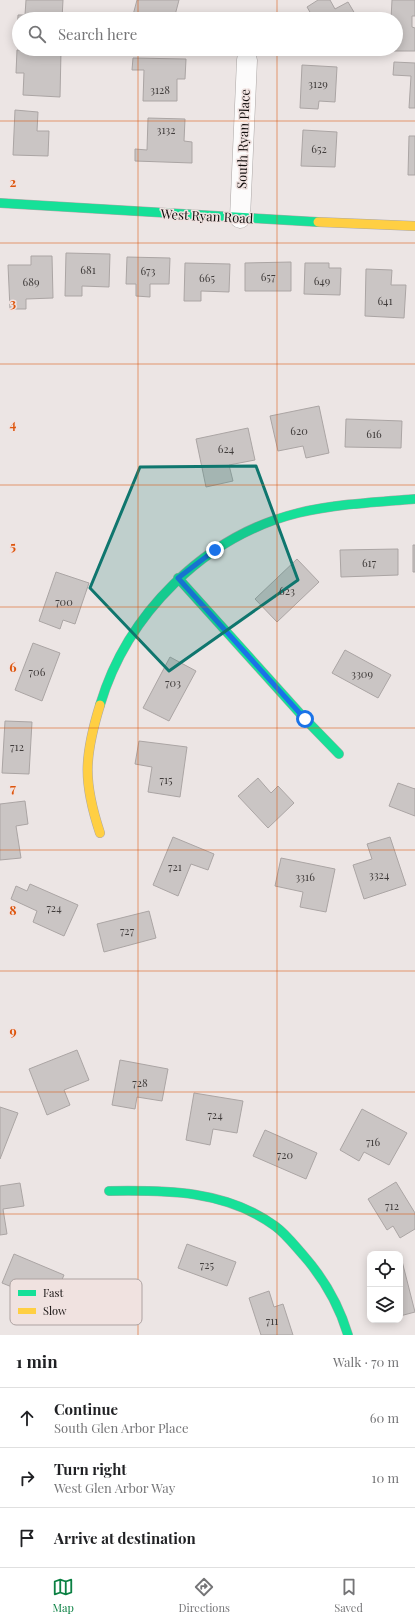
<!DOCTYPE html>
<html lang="en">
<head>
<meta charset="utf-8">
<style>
	:root { --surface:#fff; --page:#f6f6f6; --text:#202124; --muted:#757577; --line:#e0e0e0; --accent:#0b8043 }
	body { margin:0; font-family:"Playfair Display",serif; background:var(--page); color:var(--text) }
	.controls { position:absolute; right:12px; bottom:12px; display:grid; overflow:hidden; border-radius:8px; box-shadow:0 2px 10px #0003 }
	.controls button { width:36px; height:36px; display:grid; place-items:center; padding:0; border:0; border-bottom:1px solid var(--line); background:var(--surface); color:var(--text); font:20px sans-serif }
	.stop { position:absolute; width:12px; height:12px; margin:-9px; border:3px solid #1a73e8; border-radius:50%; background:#fff }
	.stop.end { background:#1a73e8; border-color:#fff; box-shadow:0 1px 4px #0008 }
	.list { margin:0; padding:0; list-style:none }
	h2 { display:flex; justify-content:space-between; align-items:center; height:52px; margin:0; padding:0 16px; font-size:17px }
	h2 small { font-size:13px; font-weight:400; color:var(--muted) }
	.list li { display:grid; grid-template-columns:26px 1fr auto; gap:12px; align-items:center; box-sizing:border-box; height:60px; padding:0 16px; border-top:1px solid var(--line) }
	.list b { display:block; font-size:15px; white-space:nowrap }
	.list p { margin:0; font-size:13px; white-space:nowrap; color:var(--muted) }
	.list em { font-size:13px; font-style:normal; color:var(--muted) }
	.icon { flex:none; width:22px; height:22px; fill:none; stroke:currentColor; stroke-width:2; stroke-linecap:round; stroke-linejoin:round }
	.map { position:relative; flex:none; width:415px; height:1335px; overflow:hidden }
	.search { position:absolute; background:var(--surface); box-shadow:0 2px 10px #0003; left:12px; right:12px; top:12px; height:44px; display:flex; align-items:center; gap:10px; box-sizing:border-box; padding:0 14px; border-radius:22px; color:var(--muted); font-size:15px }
	.sheet { height:232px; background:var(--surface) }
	nav { display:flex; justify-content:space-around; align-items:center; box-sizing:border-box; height:56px; border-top:1px solid var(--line); background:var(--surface); font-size:11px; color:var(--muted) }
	nav a { display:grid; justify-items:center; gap:2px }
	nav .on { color:var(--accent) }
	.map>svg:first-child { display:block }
</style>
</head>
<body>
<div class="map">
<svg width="415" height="1335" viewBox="0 0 415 1335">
	<rect width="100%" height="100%" fill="#ece5e4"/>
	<path fill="#cac5c4" stroke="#aba5a4" d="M26,0H63L62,19H19V38H17L18,15H25Z
		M137,0H179L174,19H149L133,15Z
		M318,0H330L335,9L348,2L358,19H314L307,7Z
		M392,0H415V16H412V27L415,28V51H390V49H396V19H391Z
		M17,50L61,51L60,97L23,95L24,73H16Z
		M133,58L186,59L185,79H177V101H143L144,70H132Z
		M394,62L415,63V108H409L411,76L393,75Z
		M302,65L337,67L335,102L319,101L318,109L300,108Z
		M15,110L38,112L37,131H49L48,156L13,155Z
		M148,118L185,119L184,141L192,142V163L135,161V149L147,150Z
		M303,130L337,132L335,167L301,166Z
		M409,136H415V175H408Z
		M66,253L110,254L109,287L82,286V296H65Z
		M31,256H52L53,298L26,299V309H10L8,265H31Z
		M127,257L170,258L169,284H150V297L136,296V284H126Z
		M291,262V291H245V263Z
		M185,263L230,264L229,292L201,291V301H184Z
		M305,263H329V268H341L340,295L304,294Z
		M366,269L392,270L391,285H406L404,318L365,316Z
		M319,406L329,453L306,458L303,446L278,451L270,416Z
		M346,419L402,421L401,448L345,447Z
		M248,428L255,460L229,465L233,481L206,487L196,439Z
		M413,545H415V572H413Z
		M398,549V575L341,577L340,550Z
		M297,559L319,582L277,622L255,599Z
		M56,572L89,583L75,624L63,620L60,629L39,621Z
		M33,643L60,653L42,701L15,690Z
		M345,650L391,675L378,698L332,673Z
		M170,657L196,671L169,721L143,708Z
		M5,721L32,722L29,774L2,773Z
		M139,741L187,747L180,797L148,792L152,767L135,764Z
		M258,778L271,793L278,786L294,803L268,828L238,796Z
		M398,783L415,789V788V816L389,806Z
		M25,801L28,824L16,826L21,858L0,860V804Z
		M173,837L214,854L208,870L191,864L178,896L153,885Z
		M390,837L406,885L364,899L353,865L372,859L367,844Z
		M281,858L335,869L326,912L300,907L303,892L275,886Z
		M30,884L78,905L64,936L33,922L37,911L11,899L16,886L27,891Z
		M149,911L156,938L104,952L97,924Z
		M77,1050L89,1080L64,1090L70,1105L47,1115L29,1069Z
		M120,1060L168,1069L162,1101L137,1097L135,1109L112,1105Z
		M194,1093L243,1101L237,1133L213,1129L210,1145L186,1140Z
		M0,1107L18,1113L0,1159Z
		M362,1109L407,1133L389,1165L364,1152L359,1161L340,1150Z
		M265,1130L317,1153L306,1179L253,1156Z
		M396,1182L415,1213V1229L400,1238L393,1226L387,1230L368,1199Z
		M20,1183L24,1206L3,1209L7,1234L0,1235V1186Z
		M187,1244L236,1262L227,1286L178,1268Z
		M14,1254L64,1275L52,1303L2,1283Z
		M400,1261H402L415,1312L400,1316Z
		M269,1291L274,1307L283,1304L293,1335H261L249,1298Z"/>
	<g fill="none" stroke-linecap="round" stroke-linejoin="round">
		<g stroke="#aca7a6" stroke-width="21">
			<path id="street" d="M240,218L247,60"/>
		</g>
		<g stroke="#aca7a6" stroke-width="10">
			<path id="fast" d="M0,203L318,222
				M178,578L305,719L339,754
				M100,705C127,614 205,536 298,513C336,504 376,502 415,499
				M109,1191C166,1190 226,1190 275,1226C286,1234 295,1246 304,1256C325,1280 339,1305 348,1335"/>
		</g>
		<g stroke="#aca7a6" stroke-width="10">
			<path id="slow" d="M318,222L415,226
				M100,705C84,757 83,782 100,833"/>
		</g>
		<use href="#street" stroke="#fcfbfb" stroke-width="20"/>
		<use href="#fast" stroke="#16e098" stroke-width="9"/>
		<use href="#slow" stroke="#ffcf43" stroke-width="9"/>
	</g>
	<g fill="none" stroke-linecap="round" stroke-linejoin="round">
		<path stroke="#1a73e8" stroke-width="5" d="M215,550L178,578L305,719"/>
	</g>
	<path fill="#0f766e" fill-opacity="0.2" stroke="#0f766e" stroke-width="3" stroke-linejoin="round" d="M256,466L298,580L169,671L90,588L140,467Z"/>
	<path fill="none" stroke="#dd550c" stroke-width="1" stroke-opacity="0.55" d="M138,0V19M277,0V19M138,49V1335M277,49V1335M0,121H415M0,243H415M0,364H415M0,485H415M0,607H415M0,728H415M0,850H415M0,971H415M0,1092H415M0,1214H415"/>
	<g text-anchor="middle" stroke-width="3" stroke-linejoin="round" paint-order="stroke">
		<g font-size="11" fill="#403c3b">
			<text x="318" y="88">3129</text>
			<text x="160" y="94">3128</text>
			<text x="166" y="134">3132</text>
			<text x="319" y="153">652</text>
			<text x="88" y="274">681</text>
			<text x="148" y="275">673</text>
			<text x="268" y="281">657</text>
			<text x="207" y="282">665</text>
			<text x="322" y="285">649</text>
			<text x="31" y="286">689</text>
			<text x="385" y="305">641</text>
			<text x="299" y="435">620</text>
			<text x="374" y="438">616</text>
			<text x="226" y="453">624</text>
			<text x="369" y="567">617</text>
			<text x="287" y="595">623</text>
			<text x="64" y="606">700</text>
			<text x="37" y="676">706</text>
			<text x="362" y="678">3309</text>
			<text x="173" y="687">703</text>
			<text x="17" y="751">712</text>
			<text x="166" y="784">715</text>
			<text x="175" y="871">721</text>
			<text x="379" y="879">3324</text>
			<text x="305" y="881">3316</text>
			<text x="54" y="912">724</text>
			<text x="127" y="935">727</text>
			<text x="140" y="1087">728</text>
			<text x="215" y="1119">724</text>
			<text x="373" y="1146">716</text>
			<text x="285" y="1159">720</text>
			<text x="392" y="1210">712</text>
			<text x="207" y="1269">725</text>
			<text x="272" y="1325">711</text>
		</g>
		<g font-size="13" fill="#120e0d" stroke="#f0e2e0">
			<text transform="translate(243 139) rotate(-88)" y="5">South Ryan Place</text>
			<text transform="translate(207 216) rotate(3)" y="5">West Ryan Road</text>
		</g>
	</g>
	<rect x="10" y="1279" width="132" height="46" rx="6" fill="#f0e2e0" stroke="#ada2a1" stroke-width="1"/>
	<rect x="18" y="1290" width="18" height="6" fill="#16e098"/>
	<rect x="18" y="1308" width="18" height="6" fill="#ffcf43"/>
	<g font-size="11" fill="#120e0d">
		<text x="43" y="1297">Fast</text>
		<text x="43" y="1315">Slow</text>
	</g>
	<g font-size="13" text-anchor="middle" font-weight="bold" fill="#dd550c" stroke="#f0e2e0" stroke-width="3" stroke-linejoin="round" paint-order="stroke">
		<text x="13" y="187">2</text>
		<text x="13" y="308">3</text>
		<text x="13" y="429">4</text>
		<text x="13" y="551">5</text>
		<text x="13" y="672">6</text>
		<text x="13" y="793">7</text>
		<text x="13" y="915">8</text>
		<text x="13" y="1036">9</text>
	</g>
</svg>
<div class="controls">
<button><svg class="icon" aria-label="locate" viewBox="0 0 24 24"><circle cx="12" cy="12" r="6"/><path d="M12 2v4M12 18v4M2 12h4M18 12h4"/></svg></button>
<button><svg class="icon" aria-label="layers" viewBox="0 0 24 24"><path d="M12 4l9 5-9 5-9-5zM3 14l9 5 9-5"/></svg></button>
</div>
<div class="stop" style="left:305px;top:719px"></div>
<div class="stop end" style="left:215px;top:550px"></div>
<div class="search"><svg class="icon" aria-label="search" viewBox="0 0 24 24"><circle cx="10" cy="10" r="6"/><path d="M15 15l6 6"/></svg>Search here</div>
</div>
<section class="sheet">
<h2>1 min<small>Walk · 70 m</small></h2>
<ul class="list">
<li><svg class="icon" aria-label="ahead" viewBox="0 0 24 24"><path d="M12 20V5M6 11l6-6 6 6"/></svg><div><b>Continue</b><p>South Glen Arbor Place</p></div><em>60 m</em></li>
<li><svg class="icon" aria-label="right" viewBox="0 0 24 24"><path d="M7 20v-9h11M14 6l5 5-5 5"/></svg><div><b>Turn right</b><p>West Glen Arbor Way</p></div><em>10 m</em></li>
<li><svg class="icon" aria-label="arrive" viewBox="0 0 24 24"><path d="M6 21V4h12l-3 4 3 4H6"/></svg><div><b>Arrive at destination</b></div></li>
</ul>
</section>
<nav>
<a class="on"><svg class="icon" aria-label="map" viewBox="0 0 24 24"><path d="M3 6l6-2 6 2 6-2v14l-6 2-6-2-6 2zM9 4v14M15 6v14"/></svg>Map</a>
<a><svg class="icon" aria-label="directions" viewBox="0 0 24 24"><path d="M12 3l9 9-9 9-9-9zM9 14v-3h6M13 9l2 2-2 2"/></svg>Directions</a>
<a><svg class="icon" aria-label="saved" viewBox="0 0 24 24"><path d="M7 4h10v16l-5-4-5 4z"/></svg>Saved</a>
</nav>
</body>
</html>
